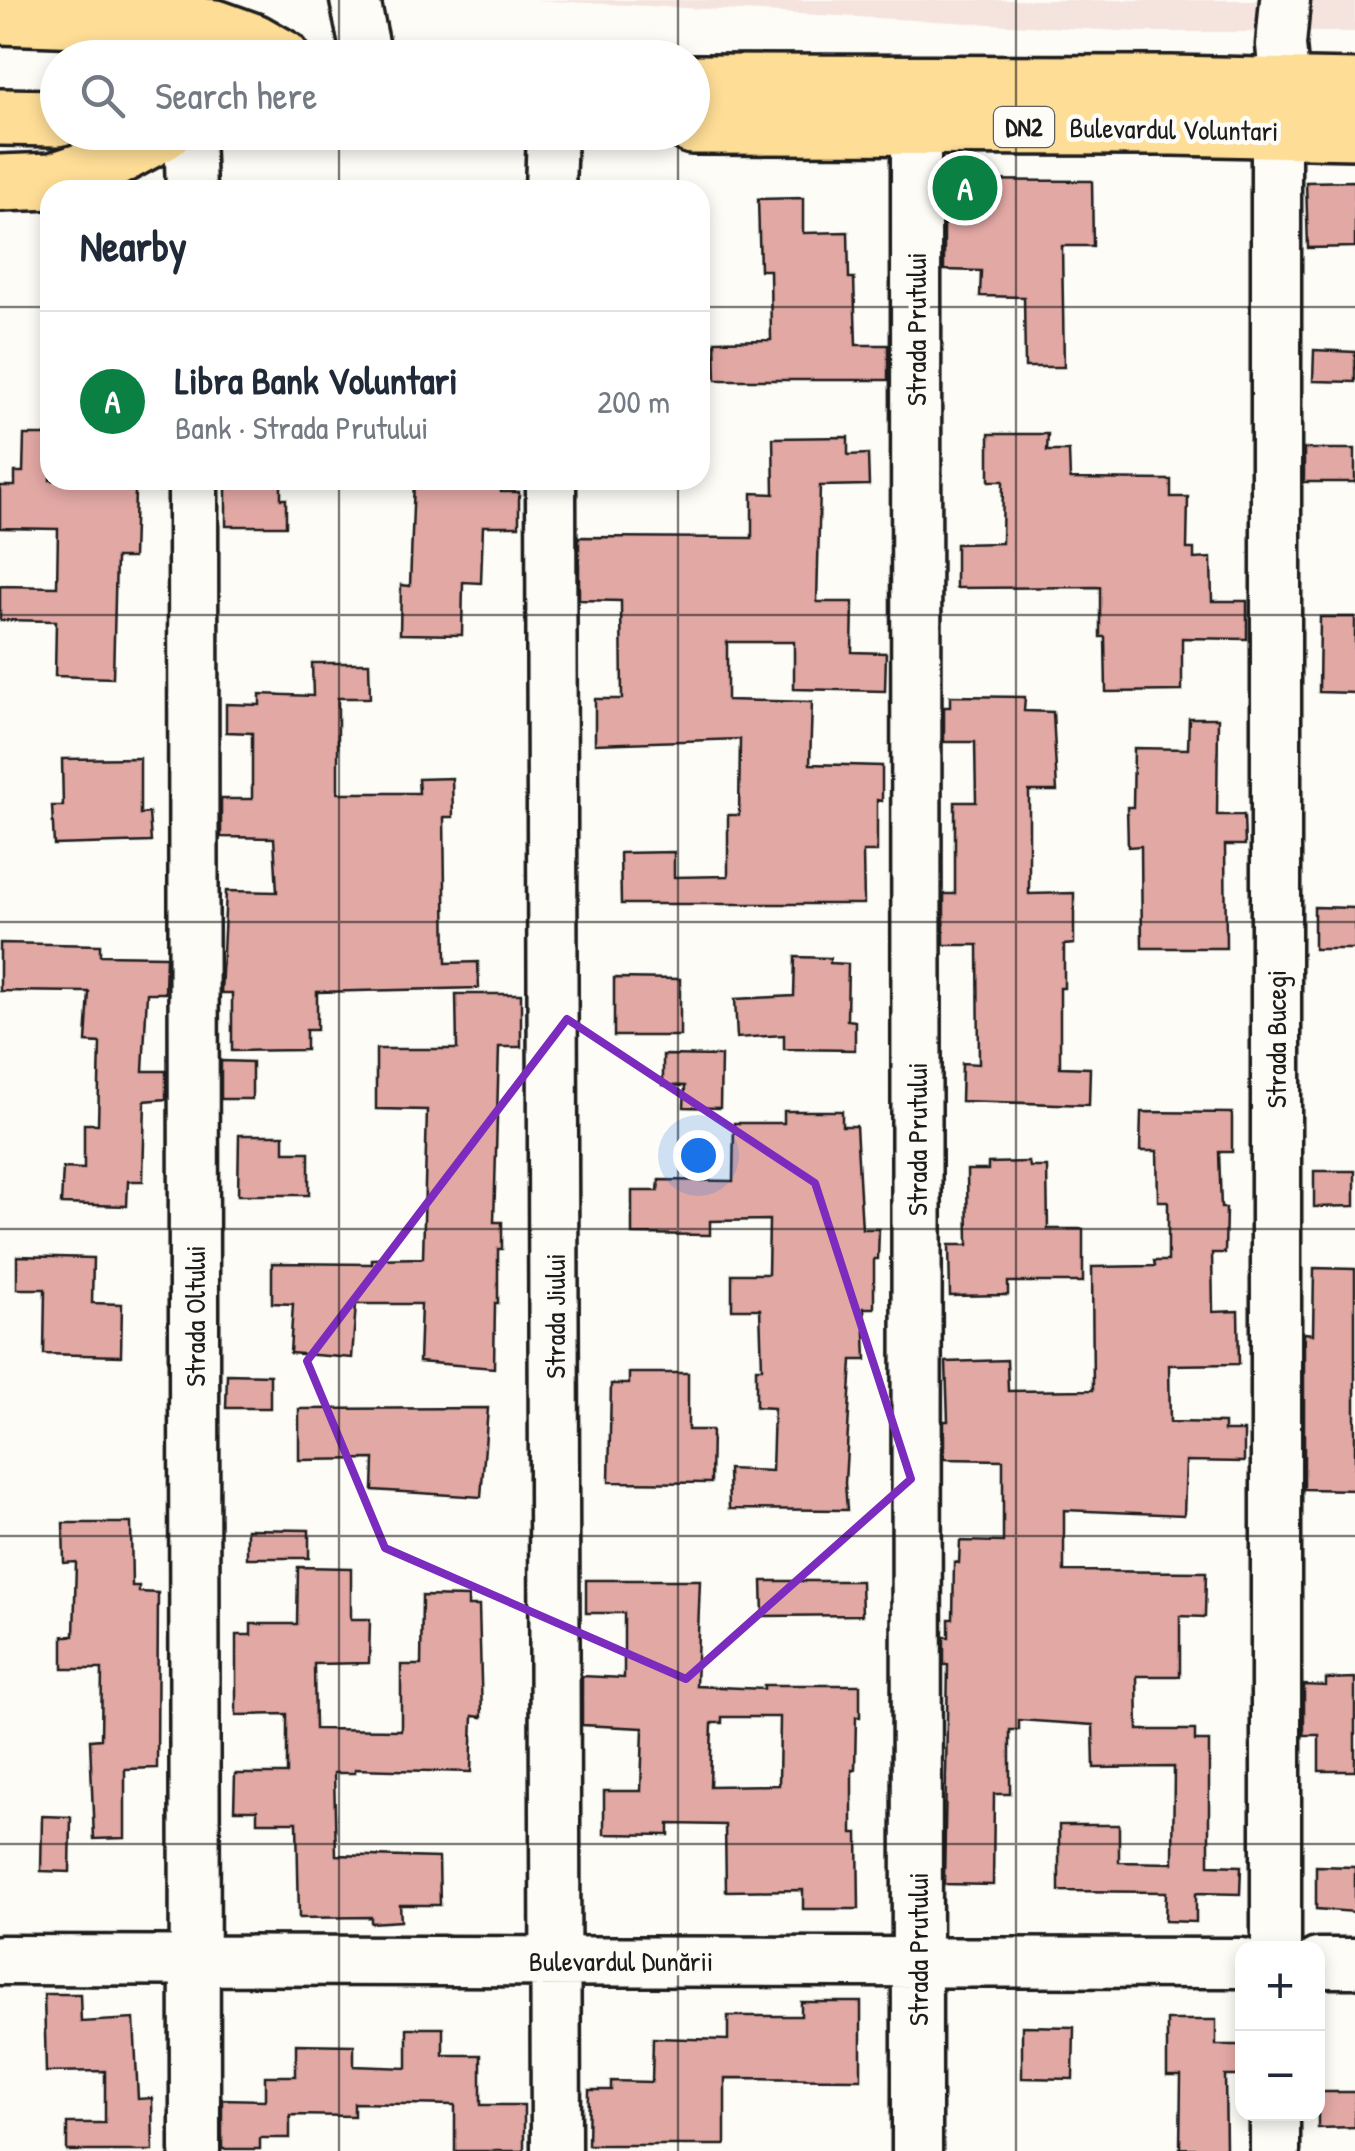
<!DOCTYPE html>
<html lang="en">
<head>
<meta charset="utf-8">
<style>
	:root { --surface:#fff; --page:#f2f2f3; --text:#1f2937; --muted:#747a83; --line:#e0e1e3; --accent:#0b8043 }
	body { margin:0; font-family:"Patrick Hand",sans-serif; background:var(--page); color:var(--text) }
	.controls { position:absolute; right:30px; bottom:30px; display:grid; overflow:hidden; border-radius:20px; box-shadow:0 5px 15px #0003 }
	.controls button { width:90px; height:90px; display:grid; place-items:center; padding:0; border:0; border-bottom:2px solid var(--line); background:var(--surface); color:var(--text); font:50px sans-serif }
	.you { position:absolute; left:698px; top:1155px; width:35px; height:35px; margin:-25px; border:8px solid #fff; border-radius:50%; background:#1a73e8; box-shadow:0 0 0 15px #1a73e833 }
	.badge { display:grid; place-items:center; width:65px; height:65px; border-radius:50%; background:var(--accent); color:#fff; font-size:32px; font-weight:700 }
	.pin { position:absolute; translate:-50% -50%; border:5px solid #fff; box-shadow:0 2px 10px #0006 }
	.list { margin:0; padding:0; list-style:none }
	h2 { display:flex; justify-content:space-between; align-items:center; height:130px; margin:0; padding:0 40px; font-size:42px }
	h2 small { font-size:32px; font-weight:400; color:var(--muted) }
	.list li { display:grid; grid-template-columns:65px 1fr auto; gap:30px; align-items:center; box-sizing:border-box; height:180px; padding:0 40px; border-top:2px solid var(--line) }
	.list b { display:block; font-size:38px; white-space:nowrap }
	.list p { margin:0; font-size:32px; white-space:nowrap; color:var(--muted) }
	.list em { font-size:32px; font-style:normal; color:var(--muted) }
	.icon { flex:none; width:55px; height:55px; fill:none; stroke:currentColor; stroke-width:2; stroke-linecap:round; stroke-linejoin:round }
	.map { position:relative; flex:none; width:1355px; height:2151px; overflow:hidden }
	.search { position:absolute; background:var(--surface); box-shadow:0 5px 15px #0003; left:40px; top:40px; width:670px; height:110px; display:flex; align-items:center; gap:25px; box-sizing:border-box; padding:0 35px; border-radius:55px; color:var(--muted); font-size:38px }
	.panel { position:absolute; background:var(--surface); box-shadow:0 5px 15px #0003; left:40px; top:180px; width:670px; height:310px; border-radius:30px }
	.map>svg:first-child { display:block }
</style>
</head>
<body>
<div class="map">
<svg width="1355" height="2151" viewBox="0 0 1355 2151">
	<rect width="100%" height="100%" fill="#fdfcf7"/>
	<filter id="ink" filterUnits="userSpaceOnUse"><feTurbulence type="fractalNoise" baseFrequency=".01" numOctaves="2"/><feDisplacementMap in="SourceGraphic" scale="20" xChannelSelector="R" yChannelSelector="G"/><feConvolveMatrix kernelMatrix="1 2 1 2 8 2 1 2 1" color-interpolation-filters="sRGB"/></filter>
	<g filter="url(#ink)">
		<path fill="#f5e3de" d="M533,0H1355V32H1141Z"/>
		<path fill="#e2a8a4" stroke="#1c1c1c" stroke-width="2.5" fill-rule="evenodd" d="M944,180L1092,181L1093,246H1062L1064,367H1025L1024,297L980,296L981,271L944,270Z
			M1355,181V247L1308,248L1306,182Z
			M803,198V233L848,232L849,278H854L856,345H888V380H716L715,341L771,340L770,270H760L758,199Z
			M1314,350L1355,352V382L1313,381Z
			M989,434H1048L1047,451H1069L1070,479L1171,480V497H1188L1187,549H1194V559L1211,558L1212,601H1247V639L1182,638V691L1106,692L1105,637H1100V587L956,588V544L1002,543L1003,481H989Z
			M24,435H50V480L129,483V490L135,491L133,558H116L113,678L55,676L56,621L0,620V586L57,587L58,529L0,528V486H15V472H23Z
			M848,437V455L868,454L869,485L820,486L817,602H853L852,652L886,653L885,691L794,689V642H727V700L812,702L810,764L882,766V801L877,800V852H863L864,904H621L620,853L674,852V877L728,876V815H739L740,739L595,744V699H622L621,601L579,600V537L752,538V493L774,494L773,438Z
			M1304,449H1355V482H1304Z
			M226,480H281V499H286V526H226Z
			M414,480H501V492H519V526H483L481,583L463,582L462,635L400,634L401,585L410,586Z
			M1320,617H1355V693L1319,692Z
			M312,663H369L370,698H338V793H419L418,779L452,778L453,817H444L446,963L478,962L479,988L317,992V1030H306V1050L232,1051V993H221L226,891L277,892L274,838L221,837V799H252V733L226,732V704L260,705V694L313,696Z
			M950,696L1025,697L1024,711L1053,712L1057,791H1029V894L1074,893V944L1064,945V988H1060V1067L1090,1068L1089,1105L961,1101L962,1063L979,1064L978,945H944V894H955V802H976L975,742H944V707H950Z
			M1189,718H1218L1217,815H1244L1245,845H1225L1226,948H1142L1141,846L1128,847L1127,807H1133L1134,748L1188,749Z
			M140,758V814L149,813L151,842L54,845L52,806H63L62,759Z
			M1314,907L1355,908V949H1314Z
			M0,943L100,945V955L166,956L165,993H147L143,1071H166V1099L145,1101L143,1181H128L127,1206L61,1204L63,1168L84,1169V1124H98L100,1043L86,1042L89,992L0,991Z
			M795,957L830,958V963L848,964L847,1020L855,1021V1050L784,1049V1035L737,1038L735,999L794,996Z
			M614,978L680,979V1036H614Z
			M456,994H521V1047H499L494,1222H502V1249H498V1303H495L494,1368L419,1362L421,1304H356L352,1358L290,1353L293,1304L272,1303V1263L372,1264V1259L423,1258L427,1110L376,1109V1049H457Z
			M663,1055L721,1056L720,1108L684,1107L685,1086L663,1085Z
			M221,1061L252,1062V1099H221Z
			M784,1111H842V1126H856L862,1229H879L878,1259H874V1308H864L866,1360H852L845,1483L847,1510L729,1509L728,1469L772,1471L774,1408L756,1407V1368H762L760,1309H732V1274H768L769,1220L710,1221V1235L632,1234V1191H658L659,1180L733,1181L734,1123H784Z
			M1141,1112L1232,1113V1152H1219L1221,1208H1226L1225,1253H1212L1213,1312L1238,1311L1239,1364L1169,1365L1170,1422L1224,1423V1431H1244V1462L1186,1461L1184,1515L1064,1510V1571L1206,1572L1205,1617L1180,1616V1676H1137L1138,1730H1195V1741H1209V1865L1241,1866L1240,1894L1196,1893V1922L1165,1921L1166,1892L1059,1891V1825H1119V1862L1173,1863L1174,1767L1094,1768L1093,1725L1019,1720V1730H1010V1794H994L993,1885L944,1884L948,1665H944V1637H949V1619H953L954,1562L959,1563L960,1541L1003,1542V1460L944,1459V1421H948L946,1362L1007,1360L1008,1391L1093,1390L1092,1267L1155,1266L1154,1261H1168V1201H1158L1157,1151H1140Z
			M239,1135H284V1152H309V1195H238Z
			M1029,1162L1030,1167H1047L1048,1229H1083V1282H1008V1295L950,1296L949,1245H968L967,1170H988V1163Z
			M1314,1171H1355V1206L1314,1207Z
			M17,1256L93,1258L92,1303L122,1304L121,1356L44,1354L45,1289H17Z
			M1314,1268L1355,1269V1490L1304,1489V1333L1313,1334Z
			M629,1373H688V1430H712L711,1483L609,1482L611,1384H629Z
			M227,1374L270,1375V1408H226Z
			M488,1408L481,1497L373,1490L374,1459L299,1460V1409Z
			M63,1523H131L132,1586H139V1592L158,1593L157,1768L125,1769V1838L94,1839L90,1740L101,1739L102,1669H63V1636H74L76,1562L64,1563Z
			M247,1529L309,1530V1558H247Z
			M298,1567L351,1568V1619H370L369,1663L314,1664L315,1729L401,1730V1665H421L422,1596L468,1597V1606H479L482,1717L473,1716L471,1772L355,1769V1773H334L336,1855L439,1858L440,1905H400L401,1921L371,1923V1917L299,1918L297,1822H257V1810H234L235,1774H287V1714L236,1715V1635H251V1624H297Z
			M586,1580H700L696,1686L764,1689V1685H860V1717H856L855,1770H852V1833H858L859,1909H803V1890L726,1891L725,1825L669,1824V1835L604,1834V1791H641L643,1728L582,1725V1676L624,1678V1613H586ZM722,1717H780L779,1785L710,1786L712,1723H722Z
			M762,1581H861L862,1615L763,1616Z
			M1355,1678V1771H1319V1735H1304V1685L1326,1686V1679Z
			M42,1816L71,1817L70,1872L41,1871Z
			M1316,1866L1355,1867V1912L1316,1909Z
			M44,1994H80L81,2022L134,2019L138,2099L152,2098L153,2151H67V2123H105V2071L46,2072Z
			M801,2002H861V2079L725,2078V2145H588L589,2090H611V2081L652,2082L653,2038L728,2040V2016H801Z
			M1167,2020H1216V2045H1241V2076H1225L1226,2149L1180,2148L1181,2076H1167Z
			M1022,2026L1074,2027L1073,2079L1022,2078Z
			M407,2028H443V2055H481V2105H524V2151H455V2105L354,2103V2116L290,2115V2138H260V2149H222V2099L265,2100V2076H296V2044L354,2045V2066L407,2068Z
			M1318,2092H1355V2127L1318,2128Z"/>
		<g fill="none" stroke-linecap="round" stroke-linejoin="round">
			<g stroke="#1c1c1c" stroke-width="55">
				<path id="minor" d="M355,0L367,58
					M1285,87L1281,45L1285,0
					M916,127L917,2151
					M189,132L191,190
					M550,190L552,132
					M193,480L195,2151
					M551,480L556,2151
					M1276,1948V130
					M0,1960L1242,1963
					M1318,1963H1355
					M1275,2151V2114"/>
			</g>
			<g stroke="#1c1c1c" stroke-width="62">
				<path id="highway" d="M0,16L167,22L215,28L254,42L282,58
					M692,83L1172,84L1355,88
					M0,117L58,118
					M692,126L1172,127L1355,131
					M0,183L53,181L102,165L163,132"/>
			</g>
			<use href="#minor" stroke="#fdfcf7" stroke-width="48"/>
			<use href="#highway" stroke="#fedd96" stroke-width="55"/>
		</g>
	</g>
	<path fill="none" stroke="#7b2cbf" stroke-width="8" stroke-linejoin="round" d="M567,1019L815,1183L911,1479L686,1679L385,1548L307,1361Z"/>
	<path fill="none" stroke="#1c1c1c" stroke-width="2.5" stroke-opacity="0.55" d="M339,0V58M678,0V58M1016,0V2151M339,132V190M678,132V190M0,307H50M700,307H1355M339,480V2151M678,480V2151M0,615H1355M0,922H1355M0,1229H1355M0,1536H1355M0,1844H1355"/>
	<g text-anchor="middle" stroke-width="9" stroke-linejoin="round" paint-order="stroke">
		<rect fill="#fdfcf7" stroke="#605f5e" stroke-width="2.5" x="994" y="107" width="60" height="40" rx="8"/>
		<g font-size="25" font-weight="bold" fill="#1c1c1c">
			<text x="1024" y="136">DN2</text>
		</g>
		<g font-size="28" fill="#1c1c1c" stroke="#fdfcf7">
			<text transform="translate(1174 129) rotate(1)" y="10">Bulevardul Voluntari</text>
			<text transform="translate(916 329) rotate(-90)" y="10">Strada Prutului</text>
			<text transform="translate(1276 1039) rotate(-90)" y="10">Strada Bucegi</text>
			<text transform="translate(917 1139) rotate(-90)" y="10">Strada Prutului</text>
			<text transform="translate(195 1316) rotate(-90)" y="10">Strada Oltului</text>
			<text transform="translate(555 1316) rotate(-90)" y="10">Strada Jiului</text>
			<text transform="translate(918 1949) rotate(-90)" y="10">Strada Prutului</text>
			<text x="621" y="1971">Bulevardul Dunării</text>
		</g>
	</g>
</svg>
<div class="controls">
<button>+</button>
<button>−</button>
</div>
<div class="you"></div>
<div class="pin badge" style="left:965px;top:188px">A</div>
<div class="search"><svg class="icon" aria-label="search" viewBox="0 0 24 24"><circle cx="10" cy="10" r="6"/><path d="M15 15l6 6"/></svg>Search here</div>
<section class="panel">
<h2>Nearby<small></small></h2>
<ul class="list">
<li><span class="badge">A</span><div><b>Libra Bank Voluntari</b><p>Bank · Strada Prutului</p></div><em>200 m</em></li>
</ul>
</section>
</div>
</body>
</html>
